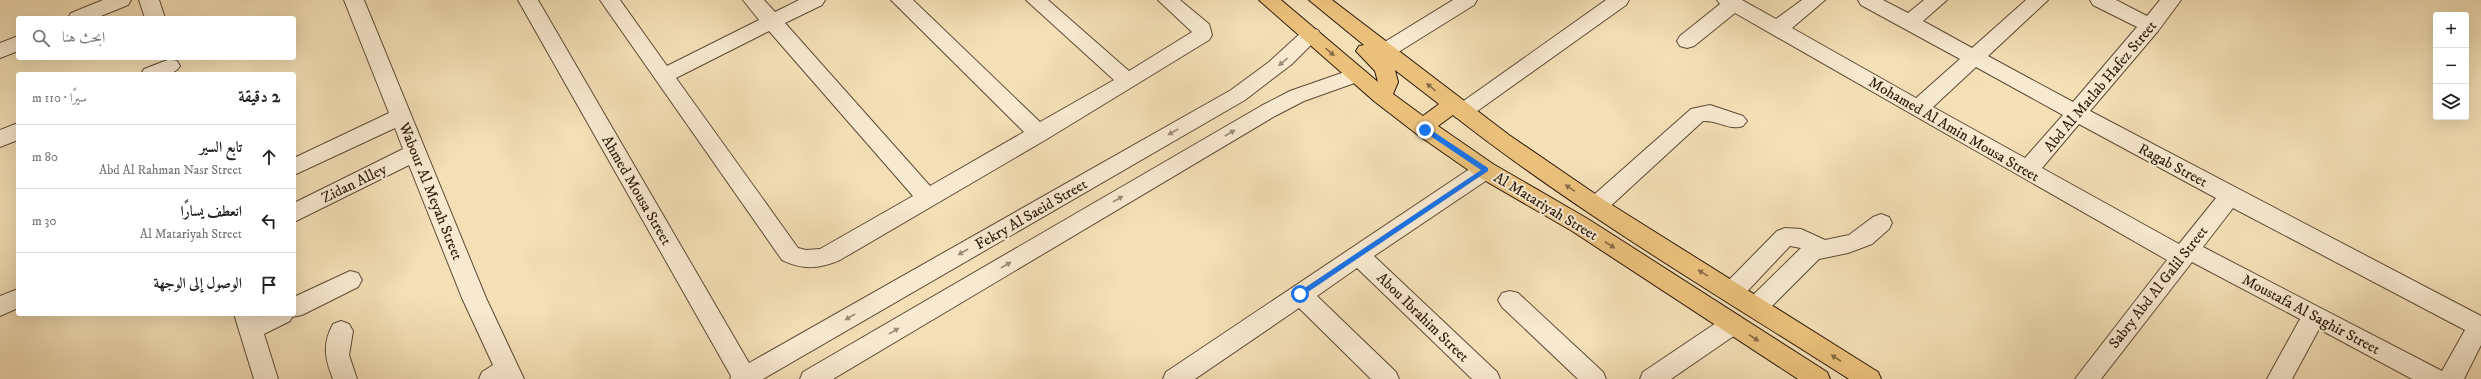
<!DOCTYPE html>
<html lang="ar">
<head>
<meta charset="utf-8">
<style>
	:root { --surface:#fff; --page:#f6f6f6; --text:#222; --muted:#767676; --line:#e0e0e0 }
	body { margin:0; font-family:"IM FELL DW Pica",Amiri,serif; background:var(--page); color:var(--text); direction:rtl }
	.controls { position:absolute; right:12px; top:12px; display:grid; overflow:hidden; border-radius:4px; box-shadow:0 4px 16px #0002 }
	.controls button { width:36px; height:36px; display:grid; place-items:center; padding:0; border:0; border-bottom:1px solid var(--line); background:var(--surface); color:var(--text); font:20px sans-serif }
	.stop { position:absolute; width:12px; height:12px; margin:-9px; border:3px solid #1a73e8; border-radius:50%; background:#fff }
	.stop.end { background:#1a73e8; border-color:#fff; box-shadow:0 1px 4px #0008 }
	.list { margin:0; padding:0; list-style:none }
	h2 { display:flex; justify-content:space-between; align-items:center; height:52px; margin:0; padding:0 16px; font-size:17px }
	h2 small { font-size:13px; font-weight:400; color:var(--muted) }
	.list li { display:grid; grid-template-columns:26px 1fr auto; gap:12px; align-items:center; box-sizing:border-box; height:64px; padding:0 16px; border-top:1px solid var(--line) }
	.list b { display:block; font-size:15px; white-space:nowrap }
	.list p { margin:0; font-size:13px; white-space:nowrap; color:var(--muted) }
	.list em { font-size:13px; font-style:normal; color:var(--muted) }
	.icon { flex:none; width:22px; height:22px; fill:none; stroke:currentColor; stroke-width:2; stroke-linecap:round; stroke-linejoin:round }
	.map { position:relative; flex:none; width:2481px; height:379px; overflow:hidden; direction:ltr }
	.search { position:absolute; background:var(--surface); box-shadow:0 4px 16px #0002; left:16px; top:16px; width:280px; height:44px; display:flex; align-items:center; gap:10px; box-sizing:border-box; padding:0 14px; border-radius:4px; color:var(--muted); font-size:15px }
	.panel { position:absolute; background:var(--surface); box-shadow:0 4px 16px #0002; left:16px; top:72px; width:280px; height:244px; border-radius:4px; direction:rtl }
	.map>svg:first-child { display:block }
</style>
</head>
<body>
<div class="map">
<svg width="2481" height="379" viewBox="0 0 2481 379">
	<rect width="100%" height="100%" fill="#f4dfb6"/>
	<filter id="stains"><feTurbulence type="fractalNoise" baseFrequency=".005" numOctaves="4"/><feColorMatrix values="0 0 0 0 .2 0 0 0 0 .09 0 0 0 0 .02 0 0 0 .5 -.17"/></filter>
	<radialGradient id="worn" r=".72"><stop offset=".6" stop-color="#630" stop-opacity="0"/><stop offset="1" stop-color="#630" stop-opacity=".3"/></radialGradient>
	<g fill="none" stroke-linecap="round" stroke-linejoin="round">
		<g stroke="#5d4a36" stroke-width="2">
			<path id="minor" d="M103,0H131L128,5L96,18H68L71,13Z
				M139,0H159L165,18H145Z
				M344,0H364L486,298L524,379H479L482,372L493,365L462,298L409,165L294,222V203L403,149L395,128L294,175V158L389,113Z
				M518,0H538L749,363L1231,90L1269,62L1304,30L1311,28L1318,30L1321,35L1292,64L1245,100L763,379H730L731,376Z
				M600,0H620L667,66L759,20L743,0H764L775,12L799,0H825L822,5L785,23L930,186L1024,132L891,0H913L1040,122L1114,80L1026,0H1048L1129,71L1192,32L1158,0H1180L1209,24L1212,35L1209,40L1047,139L840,260C819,269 803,270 782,260ZM769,31L913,196L820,249L806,250L798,248L676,78Z
				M1453,0H1477L1474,5L1392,56L1385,58L1378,56L1375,51L1378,46Z
				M1606,0H1629L1626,5L1469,117L1462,120L1455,117L1452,112L1455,107Z
				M1717,0H1742L1776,19L1802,0H1825L1792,28L1916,98L1960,59L1861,5L1858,0H1883L1908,13L1924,0H1947L1923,21L1972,48L2026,0H2048L1988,56L2073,102L2137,27L2093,5L2090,0H2116L2147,16L2160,0H2181L2158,31L2090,111L2481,316V345L2464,379H2412L2319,329L2292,379H2267L2300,319L2192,262L2101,379H2075L2167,260L1735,13L1694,46L1687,48L1680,46L1677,41L1680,36L1720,4ZM1976,67L2063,115L2025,158L1933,107ZM2079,124L2216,198L2179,244L2042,168ZM2233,208L2465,330L2442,371L2203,247Z
				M18,36V51L0,58V43Z
				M170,59L177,61L180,66C173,78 154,74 141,74L144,69Z
				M1356,68L1363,70L1366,75L1363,80L1304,101L1275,116L833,379H800L803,372L1261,106L1290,91Z
				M1710,105L1743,116L1747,121L1743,126C1730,131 1718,120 1703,121L1604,212L1596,214L1588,212L1585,206L1588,200L1691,109Z
				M18,123V140L0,147V130Z
				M1485,162L1493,164L1496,170L1493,176L1374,256L1497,372L1500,379H1472L1357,268L1317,296L1396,372L1399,379H1371L1299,308L1195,379H1163L1166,372L1477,164Z
				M1881,214L1889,217L1892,223L1889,229L1872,244L1848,253L1819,259L1764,314L1756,317L1748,314L1744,307L1748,300L1801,248L1790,246L1740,299L1732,301L1724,299L1720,292L1724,285L1777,231L1785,228L1801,229L1825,240L1849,235L1873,217Z
				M350,271L358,273L362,280L358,287L302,315L292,317L290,321L264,334L278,379H254L234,314H294V297Z
				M18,289V308L0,316V296Z
				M1510,291L1518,293L1603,372L1606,379H1578L1502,307L1498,300L1502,293Z
				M1733,314L1741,317L1745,324L1741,331L1671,379H1640L1643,372L1725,317Z
				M341,321L349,324L353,331L349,355L357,379H333C325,359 322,344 333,324Z"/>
		</g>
		<g stroke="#2b190c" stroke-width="2">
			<path id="major" d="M1259,0H1281L1378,82L1375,71L1356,51L1359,46L1364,45L1309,0H1332L1509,135L1604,200L1878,372L1881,379H1849C1716,294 1578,213 1453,115L1438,126L1493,164L1588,219L1827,372L1830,379H1798L1572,231L1477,176L1418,135L1374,101ZM1395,70L1439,104L1423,116L1393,94L1398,82Z"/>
		</g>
		<use href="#minor" fill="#f8ead0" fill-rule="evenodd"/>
		<use href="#major" fill="#eac07b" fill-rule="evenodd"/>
	</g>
	<defs><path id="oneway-solid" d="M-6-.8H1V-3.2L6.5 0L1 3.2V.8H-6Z"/></defs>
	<g fill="#8a6c44">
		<use href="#oneway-solid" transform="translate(1330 52) rotate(41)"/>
		<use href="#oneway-solid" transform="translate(1431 87) rotate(-141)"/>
		<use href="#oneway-solid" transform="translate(1570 188) rotate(-146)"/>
		<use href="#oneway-solid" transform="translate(1610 245) rotate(33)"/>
		<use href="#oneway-solid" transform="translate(1703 273) rotate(-148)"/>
		<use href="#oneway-solid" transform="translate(1754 338) rotate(33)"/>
		<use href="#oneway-solid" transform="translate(1836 358) rotate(-147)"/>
	</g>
	<g fill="#9c8c78">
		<use href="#oneway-solid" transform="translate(1283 62) rotate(140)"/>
		<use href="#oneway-solid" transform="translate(1173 132) rotate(150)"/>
		<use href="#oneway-solid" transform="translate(1230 133) rotate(-30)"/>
		<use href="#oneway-solid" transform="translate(1118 199) rotate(-30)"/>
		<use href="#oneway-solid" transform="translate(963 252) rotate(150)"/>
		<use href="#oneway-solid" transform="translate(1006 265) rotate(-30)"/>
		<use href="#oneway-solid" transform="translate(850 317) rotate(150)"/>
		<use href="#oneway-solid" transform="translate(894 331) rotate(-30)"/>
	</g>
	<path fill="#1a73e8" d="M1423,128H1428L1488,168V171L1302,296H1297V293L1481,170L1423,131Z"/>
	<g text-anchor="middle" stroke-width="4" stroke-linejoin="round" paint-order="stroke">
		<g font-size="15" fill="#2b190c" stroke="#f8ead0">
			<text transform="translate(2100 86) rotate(-50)" y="5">Abd Al Matlab Hafez Street</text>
			<text transform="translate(1954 129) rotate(30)" y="5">Mohamed Al Amin Mousa Street</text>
			<text transform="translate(2173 165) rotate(28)" y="5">Ragab Street</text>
			<text transform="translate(354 183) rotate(-26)" y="5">Zidan Alley</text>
			<text transform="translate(637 190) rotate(60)" y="5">Ahmed Mousa Street</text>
			<text transform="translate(431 191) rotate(68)" y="5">Wabour Al Meyah Street</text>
			<text transform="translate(1546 206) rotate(31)" y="5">Al Matariyah Street</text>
			<text transform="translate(1031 214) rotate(-30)" y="5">Fekry Al Saeid Street</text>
			<text transform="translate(2158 287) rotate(-52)" y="5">Sabry Abd Al Galil Street</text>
			<text transform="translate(2311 314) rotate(28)" y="5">Moustafa Al Saghir Street</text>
			<text transform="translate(1423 317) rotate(44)" y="5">Abou Ibrahim Street</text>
		</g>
	</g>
	<rect width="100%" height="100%" filter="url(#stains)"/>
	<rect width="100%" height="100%" fill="url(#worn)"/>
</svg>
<div class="controls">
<button>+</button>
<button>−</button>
<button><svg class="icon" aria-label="layers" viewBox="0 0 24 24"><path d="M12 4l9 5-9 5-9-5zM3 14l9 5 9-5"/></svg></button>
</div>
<div class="stop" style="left:1300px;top:294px"></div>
<div class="stop end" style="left:1425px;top:130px"></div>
<div class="search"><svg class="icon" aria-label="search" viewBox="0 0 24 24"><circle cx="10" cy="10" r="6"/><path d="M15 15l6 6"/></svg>ابحث هنا</div>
<section class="panel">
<h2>2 دقيقة<small>سيرًا · 110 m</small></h2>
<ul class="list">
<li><svg class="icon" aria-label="ahead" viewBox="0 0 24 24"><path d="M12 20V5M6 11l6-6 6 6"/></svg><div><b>تابع السير</b><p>Abd Al Rahman Nasr Street</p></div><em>80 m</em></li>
<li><svg class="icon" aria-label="left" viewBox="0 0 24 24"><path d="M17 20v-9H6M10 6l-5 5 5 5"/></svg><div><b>انعطف يسارًا</b><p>Al Matariyah Street</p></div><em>30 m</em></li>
<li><svg class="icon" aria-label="arrive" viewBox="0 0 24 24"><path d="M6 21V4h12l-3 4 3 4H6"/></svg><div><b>الوصول إلى الوجهة</b></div></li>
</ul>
</section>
</div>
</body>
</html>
